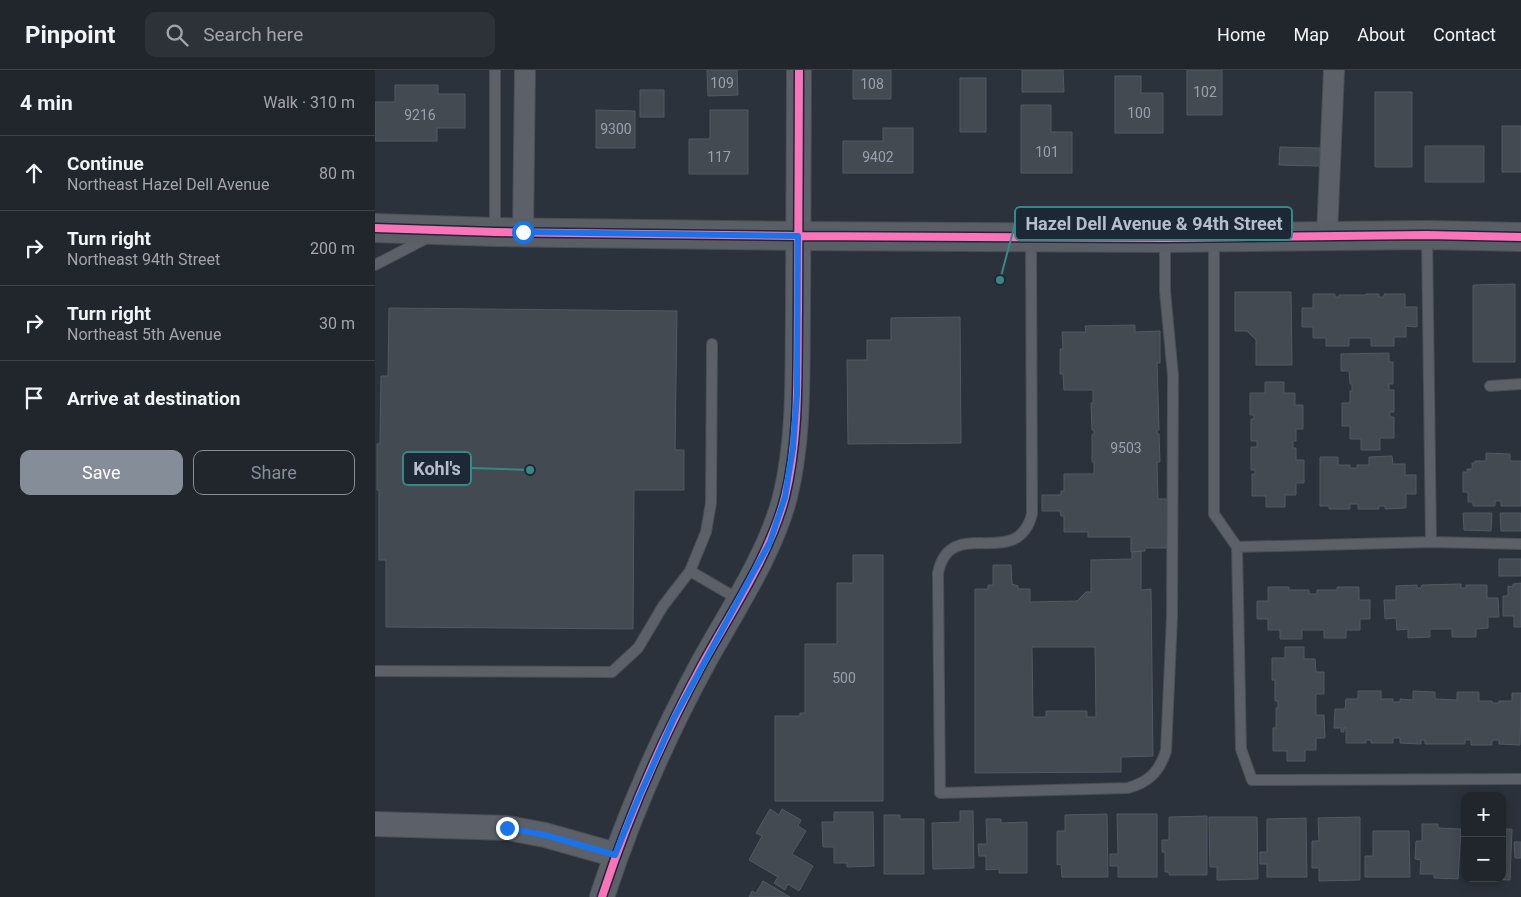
<!DOCTYPE html>
<html lang="en">
<head>
<meta charset="utf-8">
<style>
	:root { --surface:#20262c; --page:#2d3238; --text:#f1f3f6; --muted:#a2a5a9; --line:#3d4348; --accent:#858d99 }
	body { margin:0; font-family:Roboto,sans-serif; background:var(--page); color:var(--text) }
	.controls { position:absolute; right:15px; bottom:15px; display:grid; overflow:hidden; border-radius:10px; box-shadow:0 2px 12px #0003 }
	.controls button { width:45px; height:45px; display:grid; place-items:center; padding:0; border:0; border-bottom:1px solid var(--line); background:var(--surface); color:var(--text); font:25px sans-serif }
	.stop { position:absolute; width:15px; height:15px; margin:-11px; border:4px solid #1a73e8; border-radius:50%; background:#fff }
	.stop.end { background:#1a73e8; border-color:#fff; box-shadow:0 1px 5px #0008 }
	.list { margin:0; padding:0; list-style:none }
	h2 { display:flex; justify-content:space-between; align-items:center; height:65px; margin:0; padding:0 20px; font-size:21px }
	h2 small { font-size:16px; font-weight:400; color:var(--muted) }
	.list li { display:grid; grid-template-columns:32px 1fr auto; gap:15px; align-items:center; box-sizing:border-box; height:75px; padding:0 20px; border-top:1px solid var(--line) }
	.list b { display:block; font-size:19px; white-space:nowrap }
	.list p { margin:0; font-size:16px; white-space:nowrap; color:var(--muted) }
	.list em { font-size:16px; font-style:normal; color:var(--muted) }
	.actions { display:flex; gap:10px; padding:15px 20px }
	.actions a { flex:1; padding:11px 0; border:1px solid var(--accent); border-radius:10px; text-align:center; font-size:18px; color:var(--accent) }
	.actions .main { background:var(--accent); color:#fff }
	.icon { flex:none; width:28px; height:28px; fill:none; stroke:currentColor; stroke-width:2; stroke-linecap:round; stroke-linejoin:round }
	.map { position:relative; flex:none; width:1146px; height:827px; overflow:hidden }
	header { display:flex; align-items:center; gap:30px; box-sizing:border-box; height:70px; padding:0 25px; background:var(--surface); border-bottom:1px solid var(--line) }
	header strong { font-size:24px }
	nav { display:flex; gap:28px; margin-inline-start:auto; font-size:18px }
	.search { width:350px; height:45px; background:var(--page); display:flex; align-items:center; gap:12px; box-sizing:border-box; padding:0 18px; border-radius:10px; color:var(--muted); font-size:19px }
	main { display:flex }
	aside { flex:1; background:var(--surface) }
	.map>svg:first-child { display:block }
</style>
</head>
<body>
<header>
<strong>Pinpoint</strong>
<div class="search"><svg class="icon" aria-label="search" viewBox="0 0 24 24"><circle cx="10" cy="10" r="6"/><path d="M15 15l6 6"/></svg>Search here</div>
<nav><a>Home</a><a>Map</a><a>About</a><a>Contact</a></nav>
</header>
<main>
<aside>
<h2>4 min<small>Walk · 310 m</small></h2>
<ul class="list">
<li><svg class="icon" aria-label="ahead" viewBox="0 0 24 24"><path d="M12 20V5M6 11l6-6 6 6"/></svg><div><b>Continue</b><p>Northeast Hazel Dell Avenue</p></div><em>80 m</em></li>
<li><svg class="icon" aria-label="right" viewBox="0 0 24 24"><path d="M7 20v-9h11M14 6l5 5-5 5"/></svg><div><b>Turn right</b><p>Northeast 94th Street</p></div><em>200 m</em></li>
<li><svg class="icon" aria-label="right" viewBox="0 0 24 24"><path d="M7 20v-9h11M14 6l5 5-5 5"/></svg><div><b>Turn right</b><p>Northeast 5th Avenue</p></div><em>30 m</em></li>
<li><svg class="icon" aria-label="arrive" viewBox="0 0 24 24"><path d="M6 21V4h12l-3 4 3 4H6"/></svg><div><b>Arrive at destination</b></div></li>
</ul>
<div class="actions"><a class="main">Save</a><a>Share</a></div>
</aside>
<div class="map">
<svg width="1146" height="827" viewBox="0 0 1146 827">
	<rect width="100%" height="100%" fill="#2b323b"/>
	<path fill="#444a52" stroke="#535963" fill-rule="evenodd" d="M332,0H362L363,25L333,26Z
		M478,0H516V29H478Z
		M647,0H688L689,22H647Z
		M812,0H847V45H812Z
		M740,6H766V23H788V63H740Z
		M585,8H611V62H585Z
		M20,15H63V24H90V58H62V71H0V32H20Z
		M265,20H289V47H265Z
		M1000,22H1037V97H1000Z
		M646,35H676V62H697V103H646Z
		M221,40L260,41V78H221Z
		M335,40H373V104H314V69H335Z
		M1127,56H1146V102H1127Z
		M508,58H538V103H468V71H508Z
		M1050,76H1109V112H1050Z
		M905,77L945,78L944,96L904,95Z
		M1140,214V292H1098V215Z
		M860,222H916L917,295H881V270L872,261H860Z
		M938,224H960V227H964V225H991V224H1004V227H1009V224H1030V237H1042V257L1031,256V267H1019V276H996V268H974V276H951V268H938V257H927V238H938Z
		M14,238L302,241L300,380H309V420H259L258,559L11,557V490H4V420H2V374H5L6,306H13Z
		M585,247L586,373L473,374L472,290H492V270H516V248Z
		M760,255V262L785,261V293H782L784,360H782V364H784L785,392H782L783,429H792L794,463H792V478H770V481L756,482V467H713V462H689V446H686L685,441H667V425H686V421H689V404H719V392H717V365L719,364V360H717L716,333H718V320H689L688,304H685V279H688L687,262H711L710,256Z
		M1014,283V292H1018V314H1014V320H1019V342H1015V347H1019V368H1005V380H986V369H975V356H967V333H975V321H977V314H975L974,301H966V284Z
		M890,312H909V323H920V335H928V359H921V371H918V378H921V390H929V413H921V425H910V437H891V426H877V404H880V400H876V377H882V371H876V349H879V345H875V323H890Z
		M1111,383L1135,384V391H1146V436H1126V431H1120V436H1098V432H1093V422H1088V402H1092V399H1097V393H1100V391H1111Z
		M1017,386L1018,394H1030V405H1041V424H1031V438L1010,439V436H1004V439H983V434H975V439H954V436H945V387H963V395H975V398H982V395H994V387Z
		M1088,443H1117L1116,461L1089,460Z
		M1125,443H1146V461H1126Z
		M766,481V520L776,519L778,686L746,687V702L600,703V519H613V515H618V495H636L637,514L643,516V519H655V532L702,531L711,522H716V490L757,489V482ZM657,577H720L721,647H712V641H671V647H658Z
		M478,485H508V731H400V646H425V643H430V574H462V513H478Z
		M1124,489H1146V506H1124Z
		M1146,513V557H1139V546H1128V526H1133V516L1138,517V514Z
		M1086,514V518H1091V515H1112V528H1123L1124,547H1113V558L1101,559V567H1077V559H1055V567L1033,568V559L1022,560L1021,548L1010,549L1009,530H1021V516L1042,515V518H1046L1047,515Z
		M893,517H914V520H934V524H942V520H962V517H984V530H995V549H985V560H971V568H949V560H927V569H905V560H893V549H882V531H893Z
		M910,577H929V589H940L941,602H949V624H941V645H949L950,668H941V680H930V691H912V681H898V658H901V638H903V631H900V610H897V588H910Z
		M983,621H1006V629H1018V632H1025V629L1038,630V621L1060,622V629L1082,630V622H1104V631H1117V633H1124V631H1137V623H1146L1145,675L1124,674V670H1117V675H1096V670H1090V674H1050V670H1046V674L1025,673V668H1018V673H996V670H991V673H971V658H969V662H966V658H959L960,639H970L971,629H983Z
		M395,739L404,745L407,739L426,750L423,756L431,761L417,784L438,796L424,821L413,814L410,820L399,813L403,807L374,790L387,766L381,763Z
		M585,741H598L599,798L558,799L557,753L585,752Z
		M459,742H498L499,796L472,797V793H459V777H448L447,752H459Z
		M732,744L733,807H687L686,794L682,795V761H690V745Z
		M742,744H782V807H743V796H735V784H743Z
		M509,745H525V749H549V804H509Z
		M832,746V805H794V802H790V782H787V770H794V747Z
		M834,747H882L883,809L842,810V797H835Z
		M985,747V810L944,811V798H937V771H944L943,748Z
		M931,748L932,807H892V794H885V782H892V749Z
		M611,749H626V753L652,752V803H624V799L611,800V786H604L603,774H612Z
		M1047,754H1063V758L1086,759L1083,809L1059,808V804H1045L1046,790L1040,789L1041,771H1047Z
		M1127,759H1137L1135,810L1110,809L1127,808Z
		M998,761H1034L1035,807H990V786H998Z
		M1139,772H1146V788H1140Z
		M1089,777H1090V804H1088Z
		M388,811L415,827H374L377,821L381,823Z"/>
	<g fill="none" stroke-linecap="round" stroke-linejoin="round">
		<g stroke="#494e55" stroke-width="12">
			<path id="service" d="M120,161V0
				M1052,166L1056,472L1146,474
				M656,167L657,444C642,503 575,443 563,503L565,723L753,718C774,712 784,702 791,681L797,547L798,306L790,221V168
				M839,168V444L862,477L866,679L877,710L1146,709
				M0,195L52,168
				M1115,316L1146,314
				M862,477L1056,472
				M315,501L363,529
				M0,601L237,602L263,578L288,536L315,501L331,462L336,433L337,274"/>
		</g>
		<g stroke="#494e55" stroke-width="22">
			<path id="minor" d="M148,162L150,0
				M952,165L959,0"/>
		</g>
		<g stroke="#494e55" stroke-width="26">
			<path id="tertiary" d="M0,754L133,758L170,765L241,785
				M227,827C253,747 287,669 327,595C356,542 395,485 410,427C425,366 422,302 423,240C423,160 424,80 424,0"/>
		</g>
		<g stroke="#494e55" stroke-width="30">
			<path id="secondary" d="M0,158L120,162L423,166L790,168L1052,165L1146,167"/>
		</g>
		<use href="#service" stroke="#5c6068" stroke-width="10"/>
		<use href="#minor" stroke="#5c6068" stroke-width="20"/>
		<use href="#tertiary" stroke="#5c6068" stroke-width="24"/>
		<use href="#secondary" stroke="#5a5f66" stroke-width="28"/>
		<g stroke="#1d2837" stroke-width="11">
			<path id="cycleway" d="M0,158L120,162L423,166L790,168L1052,165L1146,167
				M227,827C253,747 287,669 327,595C356,542 395,485 410,427C425,366 422,302 423,240C423,160 424,80 424,0"/>
		</g>
		<use href="#cycleway" stroke="#fb73b8" stroke-width="8"/>
	</g>
	<g fill="none" stroke-linecap="round" stroke-linejoin="round">
		<path stroke="#1a73e8" stroke-width="6" d="M132,758L170,765L240,785L260,736L299,648L395,472L410,427L418,378L422,324L423,166L148,162"/>
	</g>
	<g text-anchor="middle" stroke-width="5" stroke-linejoin="round" paint-order="stroke">
		<g font-size="14" fill="#99a1ae">
			<text x="347" y="18">109</text>
			<text x="497" y="19">108</text>
			<text x="830" y="27">102</text>
			<text x="764" y="48">100</text>
			<text x="45" y="50">9216</text>
			<text x="241" y="64">9300</text>
			<text x="672" y="87">101</text>
			<text x="344" y="92">117</text>
			<text x="503" y="92">9402</text>
			<text x="751" y="383">9503</text>
			<text x="469" y="613">500</text>
		</g>
	</g>
	<path fill="none" stroke="#388886" stroke-width="2" d="M625 210L640 154M155 400L96 398"/>
	<g fill="#388886" stroke="#1d2837" stroke-width="2">
		<circle cx="625" cy="210" r="5"/>
		<circle cx="155" cy="400" r="5"/>
	</g>
	<g fill="#1d2837" stroke="#388886" stroke-width="2">
		<rect x="640" y="137" width="277" height="33" rx="5"/>
		<rect x="28" y="382" width="68" height="33" rx="5"/>
	</g>
	<g font-size="18" text-anchor="middle" font-weight="bold" fill="#b5becc">
		<text x="779" y="160">Hazel Dell Avenue &amp; 94th Street</text>
		<text x="62" y="405">Kohl's</text>
	</g>
</svg>
<div class="controls">
<button>+</button>
<button>−</button>
</div>
<div class="stop" style="left:148px;top:162px"></div>
<div class="stop end" style="left:132px;top:758px"></div>
</div>
</main>
</body>
</html>
